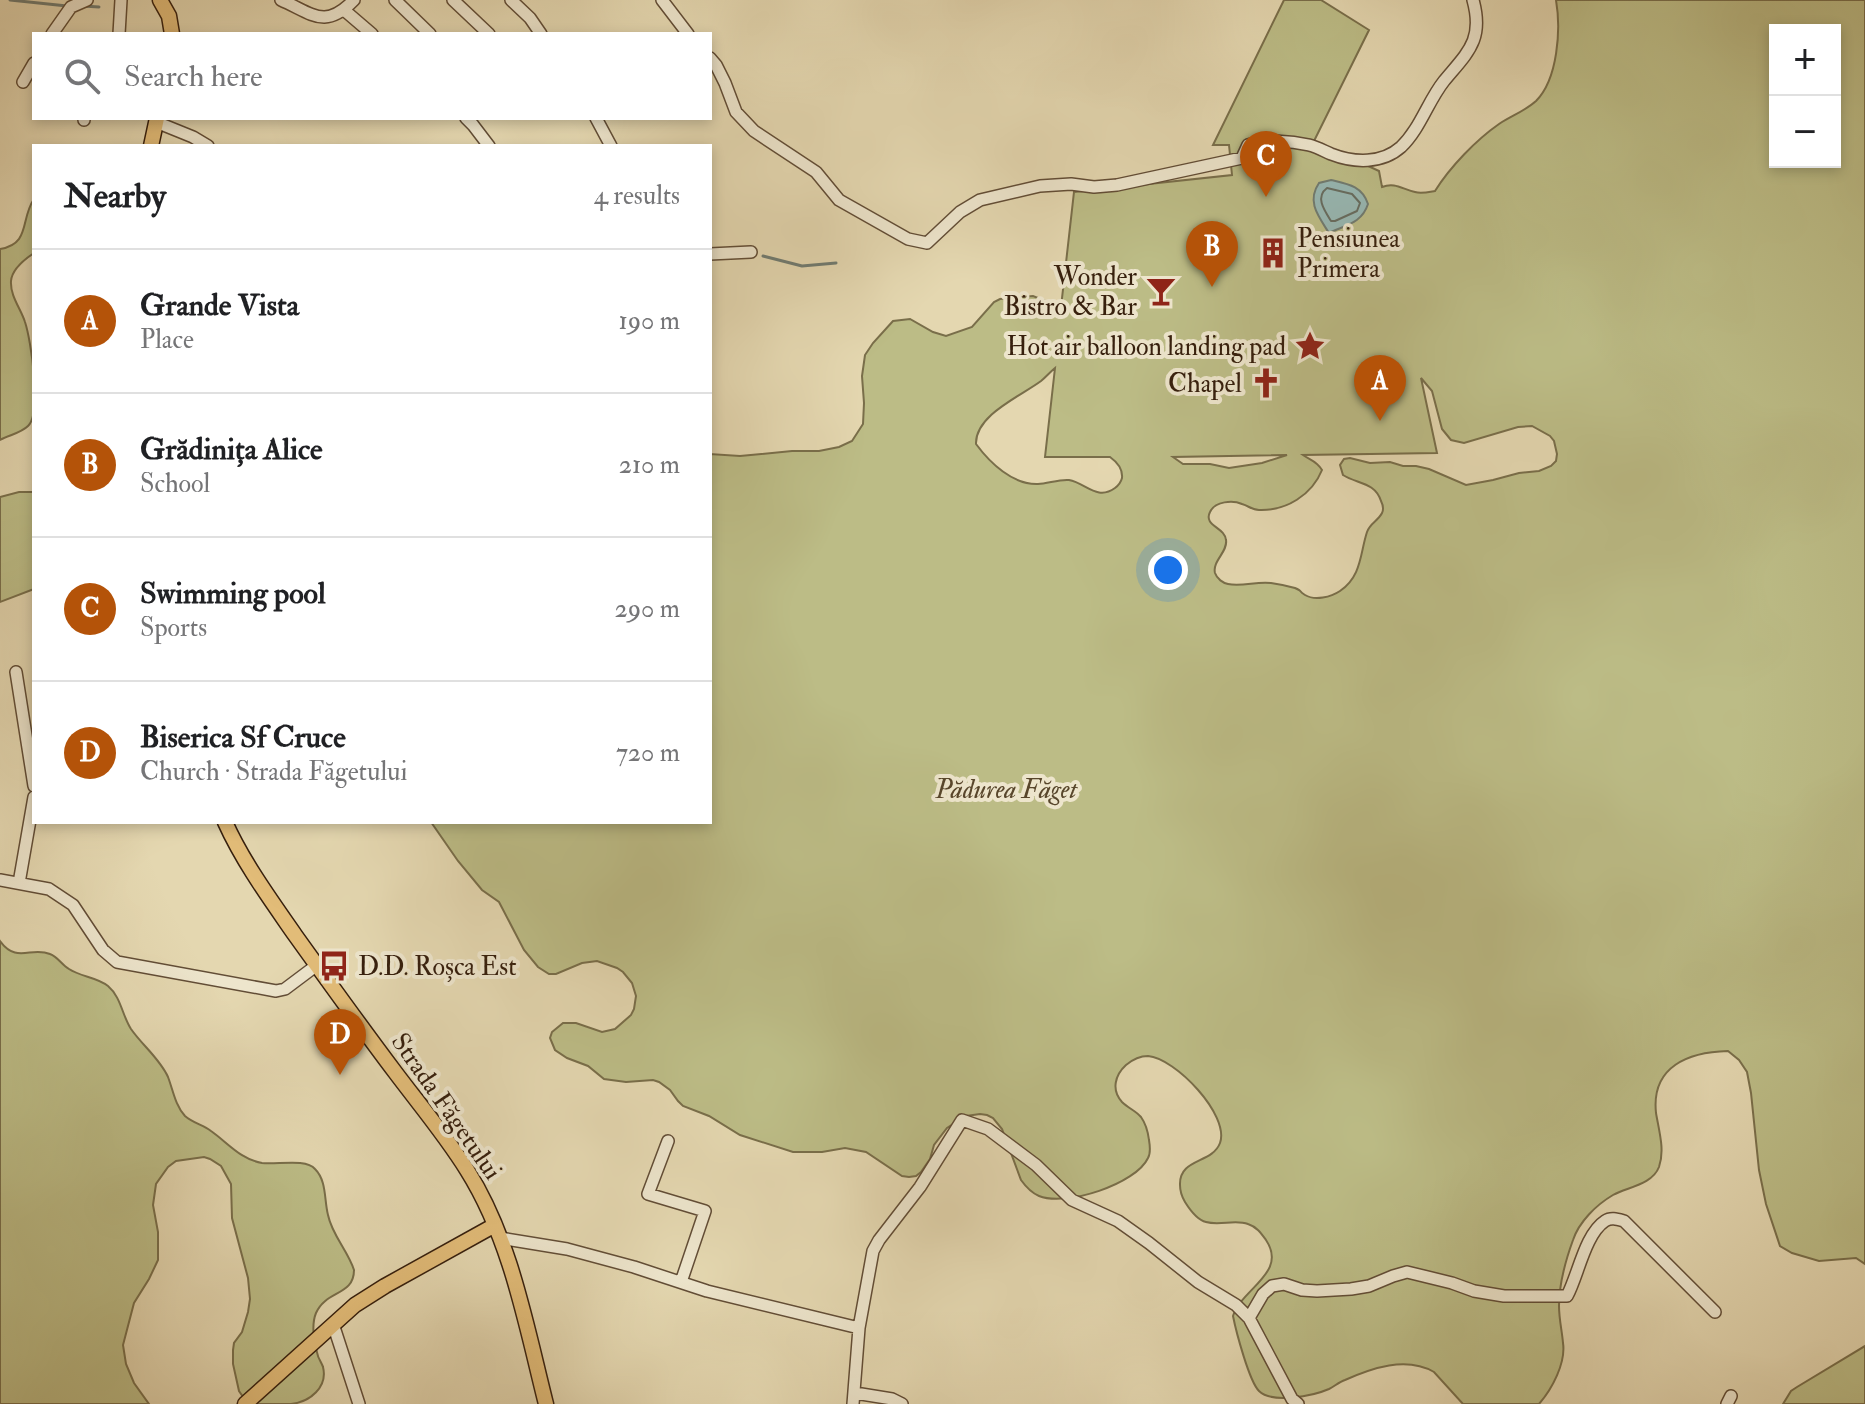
<!DOCTYPE html>
<html lang="en">
<head>
<meta charset="utf-8">
<style>
	:root { --surface:#fff; --page:#f2f2f2; --text:#202124; --muted:#757577; --line:#e0e0e0; --accent:#b45309 }
	body { margin:0; font-family:"IM FELL Double Pica",serif; background:var(--page); color:var(--text) }
	.controls { position:absolute; right:24px; top:24px; display:grid; overflow:hidden; border-radius:0px; box-shadow:0 4px 12px #0003 }
	.controls button { width:72px; height:72px; display:grid; place-items:center; padding:0; border:0; border-bottom:2px solid var(--line); background:var(--surface); color:var(--text); font:40px sans-serif }
	.you { position:absolute; left:1168px; top:570px; width:28px; height:28px; margin:-20px; border:6px solid #fff; border-radius:50%; background:#1a73e8; box-shadow:0 0 0 12px #1a73e833 }
	.badge { display:grid; place-items:center; width:52px; height:52px; border-radius:50%; background:var(--accent); color:#fff; font-size:26px; font-weight:700 }
	.pin { position:absolute; translate:-50% -66px; filter:drop-shadow(0 2px 4px #0008) }
	.pin::after { content:''; position:absolute; top:42px; width:28px; height:24px; background:inherit; clip-path:polygon(0 0,100% 0,50% 100%) }
	.list { margin:0; padding:0; list-style:none }
	h2 { display:flex; justify-content:space-between; align-items:center; height:104px; margin:0; padding:0 32px; font-size:34px }
	h2 small { font-size:26px; font-weight:400; color:var(--muted) }
	.list li { display:grid; grid-template-columns:52px 1fr auto; gap:24px; align-items:center; box-sizing:border-box; height:144px; padding:0 32px; border-top:2px solid var(--line) }
	.list b { display:block; font-size:30px; white-space:nowrap }
	.list p { margin:0; font-size:26px; white-space:nowrap; color:var(--muted) }
	.list em { font-size:26px; font-style:normal; color:var(--muted) }
	.icon { flex:none; width:44px; height:44px; fill:none; stroke:currentColor; stroke-width:2; stroke-linecap:round; stroke-linejoin:round }
	.map { position:relative; flex:none; width:1865px; height:1404px; overflow:hidden }
	.search { position:absolute; background:var(--surface); box-shadow:0 4px 12px #0003; left:32px; top:32px; width:680px; height:88px; display:flex; align-items:center; gap:20px; box-sizing:border-box; padding:0 28px; border-radius:0px; color:var(--muted); font-size:30px }
	.panel { position:absolute; background:var(--surface); box-shadow:0 4px 12px #0003; left:32px; top:144px; width:680px; height:680px; border-radius:0px }
	.map>svg:first-child { display:block }
</style>
</head>
<body>
<div class="map">
<svg width="1865" height="1404" viewBox="0 0 1865 1404">
	<rect width="100%" height="100%" fill="#e4d7b0"/>
	<filter id="stains"><feTurbulence type="fractalNoise" baseFrequency=".0025" numOctaves="4"/><feColorMatrix values="0 0 0 0 .2 0 0 0 0 .09 0 0 0 0 .02 0 0 0 .5 -.17"/></filter>
	<radialGradient id="worn" r=".72"><stop offset=".6" stop-color="#630" stop-opacity="0"/><stop offset="1" stop-color="#630" stop-opacity=".3"/></radialGradient>
	<path fill="#bcbc86" stroke="#796e4a" stroke-width="2" fill-rule="evenodd" d="M1284,0H1321L1369,30L1314,141L1379,171L1382,187C1395,182 1402,189 1415,192C1421,194 1429,192 1435,191C1450,167 1476,140 1499,124C1511,116 1525,111 1536,101C1558,79 1561,29 1556,0H1865V1264L1856,1258L1819,1261L1792,1253L1780,1246L1766,1204L1759,1170L1751,1093L1747,1072L1739,1060L1728,1051C1689,1052 1651,1066 1656,1113C1659,1131 1665,1150 1659,1167C1652,1185 1627,1187 1613,1195C1596,1205 1579,1222 1573,1240C1565,1262 1559,1284 1559,1306C1559,1319 1562,1331 1563,1343C1566,1363 1552,1389 1539,1404H1463L1434,1372C1406,1356 1372,1368 1345,1380C1339,1382 1335,1386 1329,1389C1313,1396 1272,1404 1259,1391C1249,1381 1236,1331 1233,1316C1242,1288 1288,1273 1266,1240C1261,1233 1257,1227 1248,1224C1235,1219 1220,1226 1206,1222C1197,1220 1190,1210 1185,1202C1182,1197 1180,1191 1180,1185C1179,1158 1212,1164 1220,1143C1230,1115 1175,1058 1148,1056C1140,1056 1132,1060 1126,1065C1115,1075 1111,1090 1122,1102C1128,1108 1136,1111 1141,1117C1146,1124 1148,1132 1149,1140C1150,1146 1151,1153 1148,1158C1136,1184 1066,1207 1039,1196C1032,1193 1026,1187 1021,1180L1002,1129L993,1118L987,1115L980,1114L966,1116L947,1128L934,1145L930,1159L921,1172L916,1176L909,1177L902,1176L866,1152L845,1148L822,1152H793L740,1135L709,1116L683,1106L678,1101L670,1090L659,1082L653,1080L626,1082L604,1079L588,1066L567,1058L555,1050L550,1038L552,1032L563,1023H576L602,1032L615,1029L631,1015L634,1009L636,996L632,983L623,972L617,968L597,961L582,963L556,974H549L538,967L524,950L499,902L482,890L458,861L431,822H710V454L740,456L792,451H819L839,447L852,441L863,424L864,403L862,376L865,355L873,343L893,321L910,319L933,332L946,336L972,327L994,302L1000,299L1033,296L1061,307L1074,192L1232,175L1229,145H1213ZM1775,30H1835V162H1775ZM1055,368L1045,457H1110C1117,462 1123,468 1122,478C1121,482 1119,485 1115,488C1097,501 1086,483 1069,480C1059,479 1047,484 1038,484C1013,485 990,463 976,444C975,415 1021,396 1041,381C1046,377 1050,372 1055,368ZM1421,378L1432,391L1442,429L1451,440L1464,443L1518,427L1532,426L1550,436L1554,441L1557,454L1556,461L1551,466L1539,471L1519,473L1493,480L1466,485L1429,469L1416,466H1403L1390,462L1370,463L1350,458L1344,459L1340,465L1343,475C1357,484 1375,482 1381,501C1383,505 1384,509 1382,513C1378,521 1370,523 1367,532C1360,553 1362,576 1340,591C1331,597 1315,601 1305,595C1297,590 1304,592 1295,588C1288,586 1278,584 1271,583C1257,581 1242,587 1228,584C1223,583 1217,579 1215,573C1212,561 1228,552 1226,540C1225,527 1203,526 1210,512C1215,501 1233,500 1242,504C1249,506 1252,510 1259,510C1286,511 1312,495 1322,470C1317,461 1310,460 1303,455L1437,453ZM1287,455L1262,463L1229,468L1210,464H1183L1173,457Z
		M34,199V253C25,259 12,269 11,281C10,296 21,309 25,322C31,340 42,413 28,426C21,433 9,435 0,440V249C31,244 20,219 34,199Z
		M19,492H34V589L0,602V497Z
		M0,941C17,964 31,946 50,954C58,957 62,965 69,969C81,977 97,977 108,986C121,997 122,1015 131,1029C142,1045 160,1059 168,1077C173,1090 175,1105 185,1116C193,1123 203,1125 211,1131C228,1143 240,1159 262,1163C276,1165 306,1158 315,1169C327,1181 324,1200 328,1215C332,1235 348,1251 354,1270C354,1296 326,1290 316,1313C311,1325 314,1344 318,1356C318,1357 323,1366 323,1367C328,1387 310,1402 291,1404C278,1404 262,1404 248,1404L239,1391L233,1364V1350L234,1343L242,1332L248,1312L250,1299L248,1278L232,1218L231,1184L221,1166L210,1159L204,1157L176,1161L168,1167L156,1184L153,1205L158,1232V1260L149,1279L134,1303L123,1345L126,1364L134,1383L149,1404H0Z
		M1865,1346V1404H1783L1791,1391L1797,1387Z"/>
	<path fill="#97b8b4" stroke="#707b71" stroke-width="2" d="M1331,180C1348,184 1362,186 1368,204C1362,223 1346,225 1329,233C1319,217 1306,202 1319,183Z"/>
	<g fill="none" stroke-linecap="round" stroke-linejoin="round">
		<path stroke="#666c60" stroke-width="2" d="M1327,188L1352,194L1360,203L1357,211L1335,221H1331C1324,210 1315,197 1327,188Z"/>
		<path stroke="#707b71" stroke-width="3" d="M10,0L67,6
			M83,6L99,7
			M763,256L802,266L836,263"/>
		<g stroke="#624d36" stroke-width="14">
			<path id="minor" d="M281,0C313,14 325,30 354,0
				M395,0L430,34
				M453,0L489,34
				M511,0L530,18L541,34
				M662,0L688,34
				M344,10L372,34
				M52,34L71,7L87,0
				M119,34L121,0
				M710,58L716,65L725,83L736,112L754,131L816,172L839,200L908,239L927,243L960,212L980,200L1040,186L1071,184L1094,187L1117,185L1242,158L1248,145C1266,139 1291,141 1309,145C1317,147 1324,151 1331,154C1354,163 1382,164 1401,147C1420,129 1428,101 1444,81C1468,52 1484,40 1473,0
				M23,82L34,63
				M466,118L473,125L489,146
				M596,118L611,146
				M84,120V118
				M156,122L193,137L208,146
				M710,254L751,252
				M16,672L34,786
				M0,880L49,889L73,905L103,950L117,962L276,991L285,989L317,965
				M19,883L34,797
				M668,1141L648,1194L705,1211L681,1282
				M500,1238L567,1249L634,1267L707,1291L859,1328
				M1249,1318L1263,1294L1272,1286L1284,1284L1302,1290L1317,1291L1351,1289L1369,1286L1393,1276L1407,1272L1452,1283L1474,1291L1504,1296H1567C1578,1276 1585,1234 1605,1221C1611,1217 1617,1219 1624,1221L1715,1312
				M333,1324L359,1404
				M855,1393L892,1399L902,1404
				M853,1404L859,1328L873,1251L879,1240L920,1187L962,1120L988,1129L1036,1165L1072,1200L1118,1221L1149,1243L1198,1282L1236,1305L1249,1318L1292,1399L1298,1404
				M1727,1404L1731,1396"/>
		</g>
		<g stroke="#361f0d" stroke-width="17">
			<path id="major" d="M160,0L169,16L172,34
				M151,146L157,118
				M225,822C243,862 270,899 295,935C328,981 361,1027 395,1072C419,1104 446,1136 467,1170C511,1240 526,1325 546,1404
				M245,1404L355,1305L385,1286L495,1225"/>
		</g>
		<use href="#minor" stroke="#ede5cc" stroke-width="11"/>
		<use href="#major" stroke="#e2bc78" stroke-width="14"/>
	</g>
	<defs>
		<g id="building-bare" transform="scale(2.4)"><path d="M-4-6H4V6H1V3H-1V6H-4ZM-2.5-4.3h1.7v1.8h-1.7ZM.8-4.3h1.7v1.8H.8ZM-2.5-1h1.7V.8h-1.7ZM.8-1h1.7V.8H.8Z" fill="#8f2418" stroke="#ede5cc" stroke-width="2.5" paint-order="stroke"/></g>
		<g id="bar-bare" transform="scale(2.4)"><path d="M-6-5H6L.8 .8V4.5H3.5V6h-7V4.5H-.8V.8Z" fill="#8f2418" stroke="#ede5cc" stroke-width="2.5" paint-order="stroke"/></g>
		<g id="sight-bare" transform="scale(2.4)"><path d="M0-6L1.8-2.2L6-1.7L2.9 1.2L3.7 5.4L0 3.3L-3.7 5.4L-2.9 1.2L-6-1.7L-1.8-2.2Z" fill="#8f2418" stroke="#ede5cc" stroke-width="2.5" paint-order="stroke"/></g>
		<g id="church-bare" transform="scale(2.4)"><path d="M-1.2-6h2.4v3.5h3.3v2.4h-3.3V6h-2.4V-.1h-3.3v-2.4h3.3Z" fill="#8f2418" stroke="#ede5cc" stroke-width="2.5" paint-order="stroke"/></g>
		<g id="bus-bare" transform="scale(2.4)"><path d="M-5-6H5V4H4V6H2V4H-2V6H-4V4H-5ZM-3.5-4V0h7V-4ZM-3.5 1.2v1.5H-2V1.2ZM2 1.2v1.5H3.5V1.2Z" fill="#8f2418" stroke="#ede5cc" stroke-width="2.5" paint-order="stroke"/></g>
	</defs>
	<g fill-rule="evenodd">
		<use href="#building-bare" x="1273" y="253"/>
		<use href="#bar-bare" x="1161" y="291"/>
		<use href="#sight-bare" x="1310" y="346"/>
		<use href="#church-bare" x="1266" y="383"/>
		<use href="#bus-bare" x="334" y="966"/>
	</g>
	<g text-anchor="middle" stroke-width="8" stroke-linejoin="round" paint-order="stroke">
		<g font-size="26" fill="#361f0d" stroke="#ede5cc" text-anchor="end">
			<text x="1297" y="247" text-anchor="start">Pensiunea<tspan x="1297" dy="30">Primera</tspan></text>
			<text x="1137" y="285">Wonder<tspan x="1137" dy="30">Bistro &amp; Bar</tspan></text>
			<text x="1286" y="355">Hot air balloon landing pad</text>
			<text x="1242" y="392">Chapel</text>
			<text x="358" y="975" text-anchor="start">D.D. Roșca Est</text>
		</g>
		<g font-size="26" font-style="italic" fill="#58462b" stroke="#ede5cc">
			<text x="1006" y="798">Pădurea Făget</text>
		</g>
		<g font-size="26" fill="#361f0d" stroke="#ede5cc">
			<text transform="translate(447 1106) rotate(55)" y="9">Strada Făgetului</text>
		</g>
	</g>
	<rect width="100%" height="100%" filter="url(#stains)"/>
	<rect width="100%" height="100%" fill="url(#worn)"/>
</svg>
<div class="controls">
<button>+</button>
<button>−</button>
</div>
<div class="you"></div>
<div class="pin badge" style="left:1380px;top:421px">A</div>
<div class="pin badge" style="left:1212px;top:287px">B</div>
<div class="pin badge" style="left:1266px;top:197px">C</div>
<div class="pin badge" style="left:340px;top:1075px">D</div>
<div class="search"><svg class="icon" aria-label="search" viewBox="0 0 24 24"><circle cx="10" cy="10" r="6"/><path d="M15 15l6 6"/></svg>Search here</div>
<section class="panel">
<h2>Nearby<small>4 results</small></h2>
<ul class="list">
<li><span class="badge">A</span><div><b>Grande Vista</b><p>Place</p></div><em>190 m</em></li>
<li><span class="badge">B</span><div><b>Grădinița Alice</b><p>School</p></div><em>210 m</em></li>
<li><span class="badge">C</span><div><b>Swimming pool</b><p>Sports</p></div><em>290 m</em></li>
<li><span class="badge">D</span><div><b>Biserica Sf Cruce</b><p>Church · Strada Făgetului</p></div><em>720 m</em></li>
</ul>
</section>
</div>
</body>
</html>
